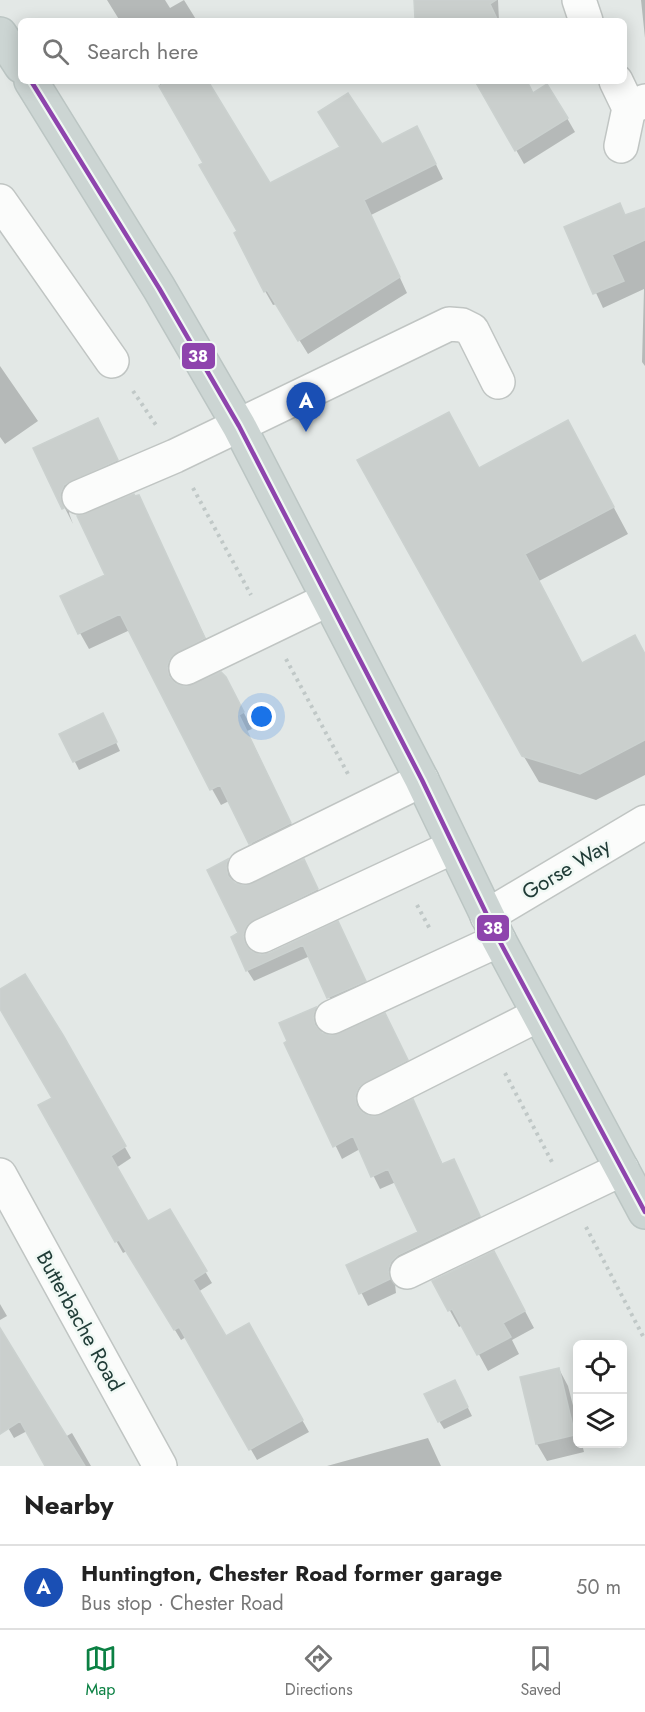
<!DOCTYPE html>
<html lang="en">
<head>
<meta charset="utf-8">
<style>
	:root { --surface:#fff; --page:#f2f2f2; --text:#222; --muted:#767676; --line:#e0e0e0; --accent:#0b8043 }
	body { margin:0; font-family:Jost,sans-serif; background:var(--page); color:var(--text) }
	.controls { position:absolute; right:18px; bottom:18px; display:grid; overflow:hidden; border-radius:9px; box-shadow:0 3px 15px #0003 }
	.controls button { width:54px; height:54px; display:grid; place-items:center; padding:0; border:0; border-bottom:2px solid var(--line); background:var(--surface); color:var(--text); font:30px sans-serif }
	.you { position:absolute; left:262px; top:717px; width:21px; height:21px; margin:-15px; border:4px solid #fff; border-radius:50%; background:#1a73e8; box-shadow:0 0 0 9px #1a73e833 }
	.badge { display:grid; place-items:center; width:39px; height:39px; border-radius:50%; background:var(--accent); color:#fff; font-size:20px; font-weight:700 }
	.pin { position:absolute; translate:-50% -50px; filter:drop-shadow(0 2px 3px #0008) }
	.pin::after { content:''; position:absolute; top:32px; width:21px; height:18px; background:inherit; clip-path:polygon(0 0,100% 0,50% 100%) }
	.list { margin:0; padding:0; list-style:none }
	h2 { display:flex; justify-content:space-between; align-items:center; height:78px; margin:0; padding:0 24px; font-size:26px }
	h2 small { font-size:20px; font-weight:400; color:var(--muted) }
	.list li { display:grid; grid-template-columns:39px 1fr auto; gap:18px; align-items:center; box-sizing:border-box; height:84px; padding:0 24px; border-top:2px solid var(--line) }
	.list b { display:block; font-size:22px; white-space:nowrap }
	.list p { margin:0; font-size:20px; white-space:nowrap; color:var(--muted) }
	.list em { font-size:20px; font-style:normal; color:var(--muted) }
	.icon { flex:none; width:33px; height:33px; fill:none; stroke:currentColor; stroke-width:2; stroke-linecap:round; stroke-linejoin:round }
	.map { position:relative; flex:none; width:645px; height:1466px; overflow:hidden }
	.search { position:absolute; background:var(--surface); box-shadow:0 3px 15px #0003; left:18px; right:18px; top:18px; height:66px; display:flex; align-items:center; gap:15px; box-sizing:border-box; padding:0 21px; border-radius:9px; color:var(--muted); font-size:22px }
	.sheet { height:162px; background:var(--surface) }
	nav { display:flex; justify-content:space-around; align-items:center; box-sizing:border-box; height:84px; border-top:2px solid var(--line); background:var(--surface); font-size:16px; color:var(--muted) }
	nav a { display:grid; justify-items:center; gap:3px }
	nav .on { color:var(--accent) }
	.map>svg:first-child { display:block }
</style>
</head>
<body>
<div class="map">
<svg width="645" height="1466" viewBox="0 0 645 1466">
	<rect width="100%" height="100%" fill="#e3e8e6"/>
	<path fill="#0003" d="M107,0H165L170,8L184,0L197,21H120Z
		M415,0H498L499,21H416Z
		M641,0H645V38Z
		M158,81H207L270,184L382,145L425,142L443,179L371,215L407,293L308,354L277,304L273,305L265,291L205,164Z
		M477,81H527L534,95L567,118L575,132L524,164Z
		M619,205L627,218L645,210V366L642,362L644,289L603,308L566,228Z
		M0,366L38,421L5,444L0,437Z
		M449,414L479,469L568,422L628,534L539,581L583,665L645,655V775L596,800L539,782L523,755Z
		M97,419L126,477L74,502L69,513L73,524L35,449Z
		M138,496L213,654L180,673L176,685L235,695L252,729L247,731L299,840L260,859L229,801L221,805L212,789L130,630L89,649L80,633L107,576Z
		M107,723L120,751L79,770L61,734Z
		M228,861L234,872L233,883L244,887L310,872L323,901L253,936L250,952L261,956L342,933L368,988L335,1009L310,956L254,981L247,970L241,934L209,871Z
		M0,991L62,1036L131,1158L116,1168L147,1223L169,1211L212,1283L198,1292L225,1338L248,1325L309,1432L257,1460L186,1337L181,1340L127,1251L123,1253L40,1106L54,1098L0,1006Z
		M316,1009L323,1022L321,1034L331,1037L392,1028L414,1074L366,1101L363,1115L374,1118L412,1101L443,1165L453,1161L487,1230L398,1275L395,1284L396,1293L368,1306L348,1266L420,1233L396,1182L380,1189L360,1149L342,1159L286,1043L289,1042L281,1024Z
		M503,1270L534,1328L512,1340L519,1354L488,1371L463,1325L459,1327L434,1282Z
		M0,1304L7,1316L0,1320Z
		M0,1349L65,1437L72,1433L91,1466H47L27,1431L14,1438L0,1414Z
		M559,1369L568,1386L578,1425V1444H582L584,1452L547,1461L537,1444L522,1378Z
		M459,1390L472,1416L444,1429L439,1421Z
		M428,1438L441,1466H327Z"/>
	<path fill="#cacfcd" stroke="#cbd1cf" stroke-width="1.5" d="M414,0H496L490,4L498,21H397L415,19Z
		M169,81H208L270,183L340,147L318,112L348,93L382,144L417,126L436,164L364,200L400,277L298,341L267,290L264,292L234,233L237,231L199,165L203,163L159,86Z
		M475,81H527L533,93L547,84L568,118L515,151Z
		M620,203L625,215L645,208V240L612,255L624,281L593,294L564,227Z
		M449,412L479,468L568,420L614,507L525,554L582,663L635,635L645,654V740L580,774L522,756L357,460Z
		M98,418L118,460L64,485L60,495L64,508L62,509L33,448Z
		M134,494L135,496L139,495L205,638L171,657L167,666L169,676L176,684L185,687L221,672L226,677L244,712L239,715L291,823L249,844L220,785L210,790L120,614L78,634L60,596L105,575L77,516Z
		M103,713L117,742L73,762L59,734Z
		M228,859L226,866L228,876L235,883L244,886L304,859L318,889L247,925L243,935L245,943L251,951L260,955L270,953L338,921L366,981L327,998L303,945L246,971L231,937L238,933L207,870Z
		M25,974L63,1035L126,1146L111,1156L148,1221L170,1209L207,1271L193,1280L226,1336L249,1323L303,1420L249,1450L179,1327L174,1330L119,1240L115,1242L38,1105L52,1098L0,1009V989Z
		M316,1007L313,1016L315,1025L322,1033L331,1036L385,1013L408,1060L359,1087L355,1096L357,1106L363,1113L374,1117L413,1099L442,1164L454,1159L480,1216L398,1255L391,1262L388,1270L390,1279L359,1294L346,1265L418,1232L388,1169L371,1177L353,1136L333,1147L284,1043L287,1041L279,1023Z
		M494,1251L525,1311L503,1323L511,1337L477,1355L452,1309L448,1311L432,1281Z
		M0,1328L30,1377L85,1466H45L20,1421L0,1434Z
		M559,1368L575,1435L536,1444L520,1377Z
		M455,1380L468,1407L438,1422L424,1394Z"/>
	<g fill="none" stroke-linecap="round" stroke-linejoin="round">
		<g stroke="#c0c5c3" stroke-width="36">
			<path id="minor" d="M579,0L586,21
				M616,81L629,108L645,101
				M621,146L629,108
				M0,201L112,361
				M79,497L175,456L449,324L462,325L472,330L498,382
				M186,668L327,600
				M245,867L422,780
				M487,916L645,822
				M262,936L453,847
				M332,1017L499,940
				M374,1098L538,1015
				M0,1175L160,1466
				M407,1272L622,1169"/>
		</g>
		<g stroke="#bbc5c3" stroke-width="36">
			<path id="major" d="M0,34L21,66
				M31,81L159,288L239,426L422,780L499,940L645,1212"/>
		</g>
		<path stroke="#c0c8c7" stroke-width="4" stroke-dasharray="3 4.5" stroke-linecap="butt" d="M133,391L156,425
			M193,488L251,595
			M286,659L348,774
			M417,905L431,931
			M505,1073L552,1162
			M586,1227L645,1340"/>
		<use href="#minor" stroke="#fbfcfb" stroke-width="33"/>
		<use href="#major" stroke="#ccd5d3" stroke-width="33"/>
		<g stroke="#f0f8f4" stroke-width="9">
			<path id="bus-1" d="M31,81L159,288L239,426L422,780L499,940L645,1212"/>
		</g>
		<use href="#bus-1" stroke="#8e44ad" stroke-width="4.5"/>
	</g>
	<g text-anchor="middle" stroke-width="5" stroke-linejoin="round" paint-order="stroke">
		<g font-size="21" fill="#203c37" stroke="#f0f8f4">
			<text transform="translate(566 869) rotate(-31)" y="7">Gorse Way</text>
			<text transform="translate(80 1321) rotate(61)" y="7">Butterbache Road</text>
		</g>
	</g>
	<g stroke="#f0f8f4" stroke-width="2">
		<rect x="181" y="342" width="35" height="28" rx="6" fill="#8e44ad"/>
		<rect x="476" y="914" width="34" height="28" rx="6" fill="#8e44ad"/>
	</g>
	<g font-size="16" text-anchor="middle" font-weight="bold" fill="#fff">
		<text x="198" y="362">38</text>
		<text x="493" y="934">38</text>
	</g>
</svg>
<div class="controls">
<button><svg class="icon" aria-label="locate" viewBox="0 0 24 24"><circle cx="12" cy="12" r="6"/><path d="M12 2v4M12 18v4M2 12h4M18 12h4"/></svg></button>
<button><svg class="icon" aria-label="layers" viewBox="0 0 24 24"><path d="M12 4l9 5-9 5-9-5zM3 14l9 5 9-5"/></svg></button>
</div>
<div class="you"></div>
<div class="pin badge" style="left:306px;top:432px;background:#1a4fb4">A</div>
<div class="search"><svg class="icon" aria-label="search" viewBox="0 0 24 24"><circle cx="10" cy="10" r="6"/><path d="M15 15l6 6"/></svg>Search here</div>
</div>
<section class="sheet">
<h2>Nearby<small></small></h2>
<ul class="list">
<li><span class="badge" style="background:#1a4fb4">A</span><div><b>Huntington, Chester Road former garage</b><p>Bus stop · Chester Road</p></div><em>50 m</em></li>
</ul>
</section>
<nav>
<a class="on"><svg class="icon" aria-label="map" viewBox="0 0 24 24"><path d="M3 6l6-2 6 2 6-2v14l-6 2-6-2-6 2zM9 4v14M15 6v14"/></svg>Map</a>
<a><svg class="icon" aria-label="directions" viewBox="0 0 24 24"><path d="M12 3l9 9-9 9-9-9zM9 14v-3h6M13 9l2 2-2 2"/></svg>Directions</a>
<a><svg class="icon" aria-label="saved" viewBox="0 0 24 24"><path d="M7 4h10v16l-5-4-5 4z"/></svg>Saved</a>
</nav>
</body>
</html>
